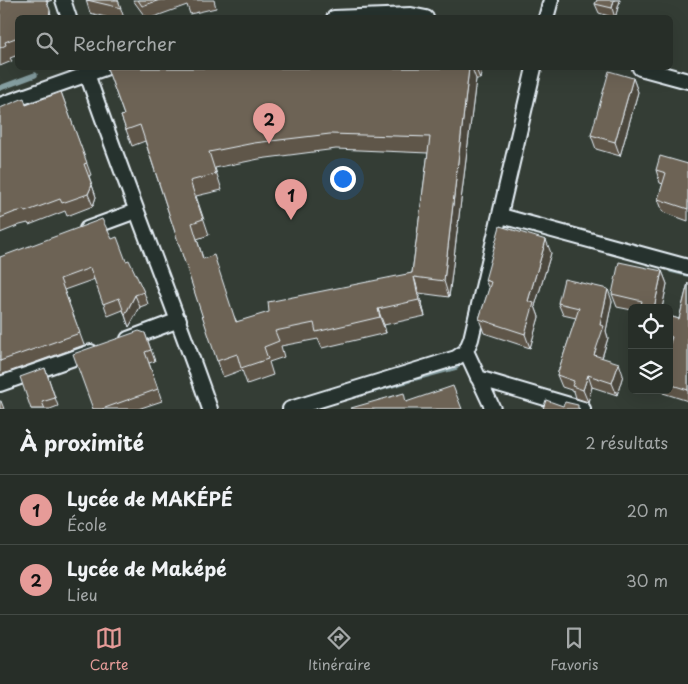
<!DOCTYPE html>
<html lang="fr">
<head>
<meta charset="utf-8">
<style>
	:root { --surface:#272e28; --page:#2f3630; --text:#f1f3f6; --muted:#a4a8a8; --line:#434a45; --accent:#e69b98 }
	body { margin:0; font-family:"Playpen Sans",sans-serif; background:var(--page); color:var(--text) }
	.controls { position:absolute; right:15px; bottom:15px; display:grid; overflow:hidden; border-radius:8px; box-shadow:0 5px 20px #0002 }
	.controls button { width:45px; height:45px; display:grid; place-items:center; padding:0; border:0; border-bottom:1px solid var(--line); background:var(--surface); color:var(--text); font:25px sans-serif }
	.you { position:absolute; left:342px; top:178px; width:18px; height:18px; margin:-12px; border:4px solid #fff; border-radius:50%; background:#1a73e8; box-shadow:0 0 0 8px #1a73e833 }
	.badge { display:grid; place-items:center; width:32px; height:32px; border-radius:50%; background:var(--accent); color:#111; font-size:16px; font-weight:700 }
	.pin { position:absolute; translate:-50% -41px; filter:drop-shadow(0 1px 2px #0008) }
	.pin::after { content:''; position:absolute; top:26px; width:18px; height:15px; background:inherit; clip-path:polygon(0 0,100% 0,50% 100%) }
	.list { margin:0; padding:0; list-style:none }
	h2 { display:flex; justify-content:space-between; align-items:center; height:65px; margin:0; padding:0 20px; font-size:21px }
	h2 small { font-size:16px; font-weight:400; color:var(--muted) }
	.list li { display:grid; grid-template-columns:32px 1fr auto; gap:15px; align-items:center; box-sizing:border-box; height:70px; padding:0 20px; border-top:1px solid var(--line) }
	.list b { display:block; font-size:19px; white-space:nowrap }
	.list p { margin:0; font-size:16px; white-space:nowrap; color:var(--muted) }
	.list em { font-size:16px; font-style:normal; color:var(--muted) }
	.icon { flex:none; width:28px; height:28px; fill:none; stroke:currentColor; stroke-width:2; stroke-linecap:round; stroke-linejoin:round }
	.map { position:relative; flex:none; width:688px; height:409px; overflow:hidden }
	.search { position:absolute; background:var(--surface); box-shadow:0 5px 20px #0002; left:15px; right:15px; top:15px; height:55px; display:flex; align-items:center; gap:12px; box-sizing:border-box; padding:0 18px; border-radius:8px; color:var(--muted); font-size:19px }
	.sheet { height:205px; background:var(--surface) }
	nav { display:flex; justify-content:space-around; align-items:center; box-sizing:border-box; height:70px; border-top:1px solid var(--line); background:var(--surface); font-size:14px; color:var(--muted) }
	nav a { display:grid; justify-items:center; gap:2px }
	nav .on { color:var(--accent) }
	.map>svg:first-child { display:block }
</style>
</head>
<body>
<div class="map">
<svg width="688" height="409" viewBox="0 0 688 409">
	<rect width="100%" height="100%" fill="#343d35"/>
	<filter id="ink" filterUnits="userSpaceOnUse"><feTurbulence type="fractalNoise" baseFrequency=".02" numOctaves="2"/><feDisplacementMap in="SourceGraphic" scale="10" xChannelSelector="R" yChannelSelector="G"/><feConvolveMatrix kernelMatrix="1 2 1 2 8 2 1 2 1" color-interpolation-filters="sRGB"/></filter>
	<g filter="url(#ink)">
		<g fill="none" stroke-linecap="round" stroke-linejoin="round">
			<path stroke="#859ea1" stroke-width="5.5" d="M0,88L35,75
				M671,270L688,274
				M415,378L456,367
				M374,390L409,380"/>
			<g stroke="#e8f1f8" stroke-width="18">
				<path id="street" d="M63,0L69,18
					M334,18L411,15L426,18
					M546,18L551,0
					M85,68C124,182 170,295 210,409
					M640,68L688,81
					M0,105L105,68
					M501,216L688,267
					M87,229L136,211
					M128,339L179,320
					M466,351L493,409
					M478,378L583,409
					M0,384L91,352
					M290,409L456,358L466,351L471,339L534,68"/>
			</g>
			<use href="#street" stroke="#26332d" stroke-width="14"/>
		</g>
		<path fill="#5e5649" stroke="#e8f1f8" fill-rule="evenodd" d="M0,0H52L47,2L52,18H18V55L10,58L12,61L0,66Z
			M86,0H118L124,18H109L90,13Z
			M133,0H214L216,8L190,14L187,5L151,18H146Z
			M597,0H620L615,18L599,13L595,4Z
			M107,68H482L480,79H476L449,297L419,293L425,316L384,325L386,333L322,348L318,339L281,346L284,357L269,362L273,375L247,384L242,370L223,377L145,141L132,146L121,116L124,115ZM336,149L428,153L412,273L237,322L203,258L197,239L209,235L196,196L222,190L215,168L259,159Z
			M633,78L638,92L620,156L596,149L591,135Z
			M61,92L91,175L89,176L96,197L93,206L67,216L65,211L29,225L28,223L20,225L0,233V108L27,105Z
			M688,164V221L663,212L658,199L663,184L660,183L656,170Z
			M112,239L126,261L144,292L148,304L140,307L129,327L123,310L108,316L95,279L64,290L84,345L0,375V257Z
			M551,253L535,306L539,317L530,348L484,333L479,319L489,289L485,280Z
			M662,271L667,284L662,308H632V310L617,307L612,294Z
			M688,283V401L663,393L662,390H669V316L679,319Z
			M612,301L606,331L608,338L602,358L623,375L617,395L592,387L588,402L576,398L574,391L562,387L557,375L576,318L563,315L558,303Z
			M145,333L155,361L149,363L162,401L138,409H93Z
			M45,368L58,406L50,409H31Z"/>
		<path fill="#4c463c" stroke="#e8f1f8" d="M47,0V2L52,18H49Z
			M614,0H620L615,18L612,8Z
			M469,68H472L476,79L449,297L444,281Z
			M476,68H482L480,79Z
			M633,78L638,92L620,156L615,142Z
			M92,185L96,197L93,206L88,194Z
			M546,240L551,253L535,306L539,317L530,348L525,334L528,301Z
			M662,271L667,284L662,308H654Z
			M414,277L419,293L425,316L419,300Z
			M608,289L612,301L606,331L608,338L599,367L594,355L600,325Z
			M135,295L140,307L129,327L125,315Z
			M378,309L384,325L386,333L380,317Z
			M619,363L623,375L617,395L612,383Z
			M588,375L592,387L588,402L583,390Z"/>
		<path fill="#6d6455" stroke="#e8f1f8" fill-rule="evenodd" d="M0,0H46L50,10L49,18H18V37L5,42L6,45L0,48Z
			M87,0H118L121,8Z
			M138,0H160L142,6Z
			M597,0H614L612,8L595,4Z
			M107,68H469L444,281L414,277L419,300L378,309L380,317L316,332L314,323L275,331L279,341L264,347L268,359L241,368L237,354L217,361L140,125L126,130L121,116L124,115ZM330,134L430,137L412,273L268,302L269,312L236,322L214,255L203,259L192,223L203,219L190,181L216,174L209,152L254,143Z
			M609,71L633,78L615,142L591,135Z
			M61,92L87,163L84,164L92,185L88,194L62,203L60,199L25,212L24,210L15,212L0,218V108L24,98L26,105Z
			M660,156L688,164V209L658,199L666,173L656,170Z
			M102,219L112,239L117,237L126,261L129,260L144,292L135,295L125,315L119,298L103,304L90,268L60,279L80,333L0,361V257Z
			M500,226L546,240L528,301L534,303L525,334L479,319L491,282L485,280Z
			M619,262L662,271L654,308H640L642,301L612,294Z
			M564,279L608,289L600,325L604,326L594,355L619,363L612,383L588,375L583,390L572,386L574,381L557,375L579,308L558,303Z
			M688,283V390L669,384V346L672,337L669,336V316L679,319Z
			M139,331L145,333L151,350L145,352L158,389L102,409H93L73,354Z
			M45,368L55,398L42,402L45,409H31L20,377Z
			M453,386L462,409H351V408L404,393L406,402Z
			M546,400L563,406L565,402L578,405V408L580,409H543Z
			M0,401H1L4,409H0Z"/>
	</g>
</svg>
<div class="controls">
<button><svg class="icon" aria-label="locate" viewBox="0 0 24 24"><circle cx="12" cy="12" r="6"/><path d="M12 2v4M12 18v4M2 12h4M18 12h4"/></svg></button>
<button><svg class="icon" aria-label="layers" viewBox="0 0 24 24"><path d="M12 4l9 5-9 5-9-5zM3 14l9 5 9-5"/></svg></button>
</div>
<div class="you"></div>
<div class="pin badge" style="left:291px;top:220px">1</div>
<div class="pin badge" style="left:269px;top:144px">2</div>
<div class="search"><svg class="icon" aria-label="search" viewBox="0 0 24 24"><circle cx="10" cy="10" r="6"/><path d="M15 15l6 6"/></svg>Rechercher</div>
</div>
<section class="sheet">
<h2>À proximité<small>2 résultats</small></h2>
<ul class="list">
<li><span class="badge">1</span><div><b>Lycée de MAKÉPÉ</b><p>École</p></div><em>20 m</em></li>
<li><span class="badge">2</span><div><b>Lycée de Maképé</b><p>Lieu</p></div><em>30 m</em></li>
</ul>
</section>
<nav>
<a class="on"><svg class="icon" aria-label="map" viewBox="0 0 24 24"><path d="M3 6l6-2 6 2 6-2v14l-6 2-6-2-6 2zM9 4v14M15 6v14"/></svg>Carte</a>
<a><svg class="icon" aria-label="directions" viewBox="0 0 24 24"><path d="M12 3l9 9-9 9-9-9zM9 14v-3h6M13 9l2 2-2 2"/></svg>Itinéraire</a>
<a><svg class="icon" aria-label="saved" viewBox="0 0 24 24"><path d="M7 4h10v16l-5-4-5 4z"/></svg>Favoris</a>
</nav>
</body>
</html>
